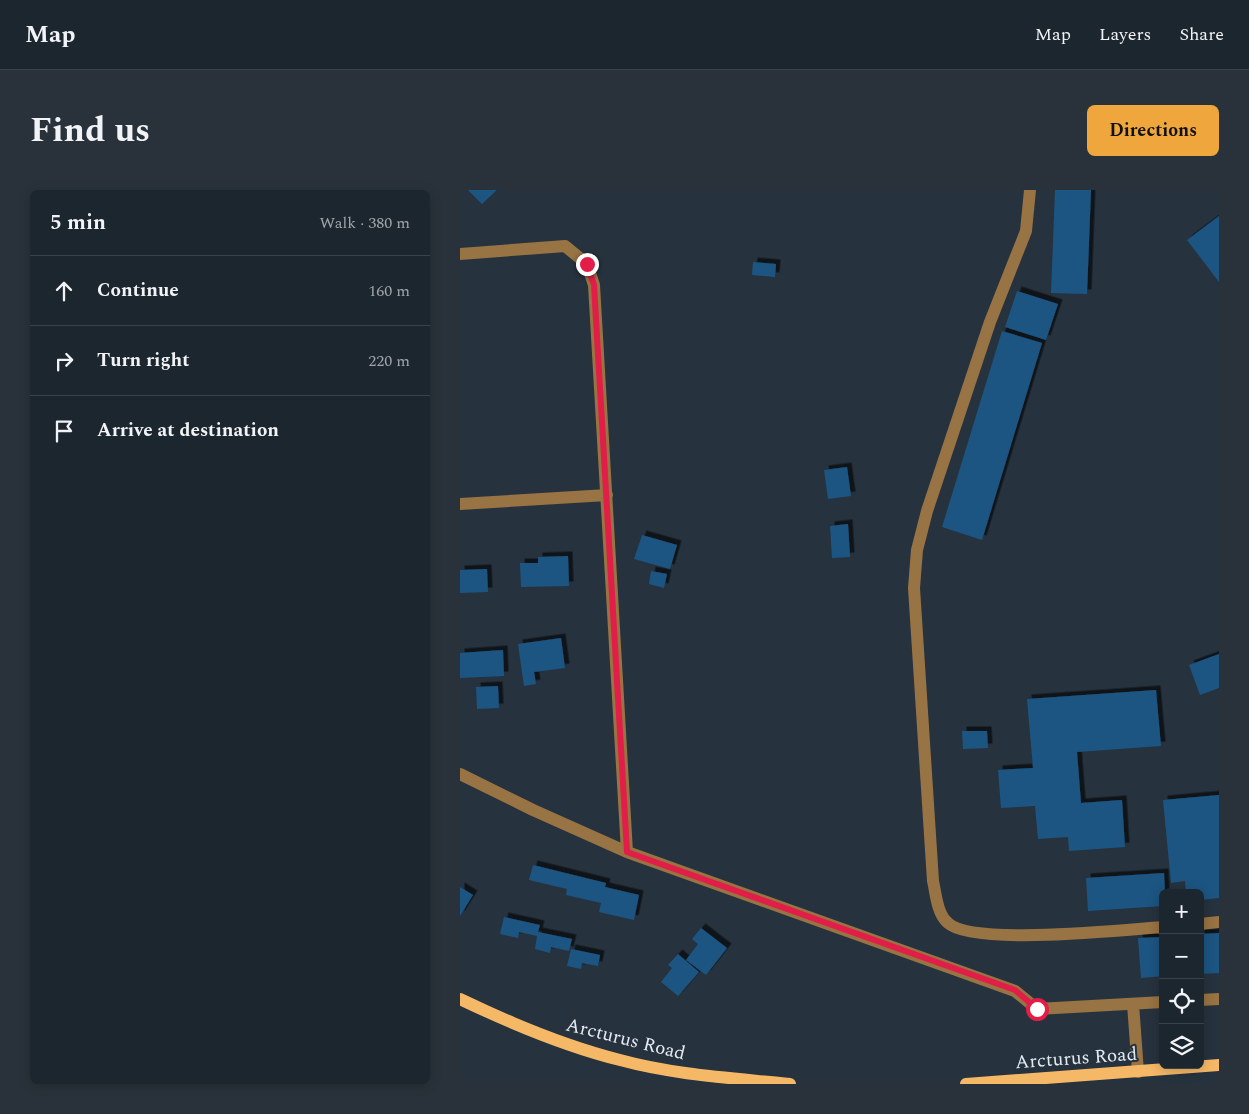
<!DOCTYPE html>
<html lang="en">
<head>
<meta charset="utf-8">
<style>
	:root { --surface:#1c262e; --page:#29323a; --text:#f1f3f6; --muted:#a0a5aa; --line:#3a434a; --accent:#efa73d }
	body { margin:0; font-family:Spectral,serif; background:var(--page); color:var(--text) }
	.controls { position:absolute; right:15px; bottom:15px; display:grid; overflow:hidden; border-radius:8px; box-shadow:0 2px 12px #0003 }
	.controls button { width:45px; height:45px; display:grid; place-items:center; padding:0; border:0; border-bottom:1px solid var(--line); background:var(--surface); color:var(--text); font:25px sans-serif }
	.stop { position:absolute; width:15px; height:15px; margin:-11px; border:4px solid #e11d48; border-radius:50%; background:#fff }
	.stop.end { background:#e11d48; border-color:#fff; box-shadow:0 1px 5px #0008 }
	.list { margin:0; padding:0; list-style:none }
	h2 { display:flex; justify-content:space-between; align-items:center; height:65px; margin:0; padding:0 20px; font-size:21px }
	h2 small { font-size:16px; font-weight:400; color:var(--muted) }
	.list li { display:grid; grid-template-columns:32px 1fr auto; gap:15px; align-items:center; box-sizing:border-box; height:70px; padding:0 20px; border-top:1px solid var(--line) }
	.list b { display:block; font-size:19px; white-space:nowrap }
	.list em { font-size:16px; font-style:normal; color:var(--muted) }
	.icon { flex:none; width:28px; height:28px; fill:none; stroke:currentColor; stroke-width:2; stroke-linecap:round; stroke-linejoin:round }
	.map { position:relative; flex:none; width:759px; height:894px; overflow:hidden; border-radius:8px }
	header { display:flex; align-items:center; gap:30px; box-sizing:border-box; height:70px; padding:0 25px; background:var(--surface); border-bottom:1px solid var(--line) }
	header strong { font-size:24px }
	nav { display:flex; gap:28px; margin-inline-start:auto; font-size:18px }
	.intro { display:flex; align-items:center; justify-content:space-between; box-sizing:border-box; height:120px; padding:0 30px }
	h1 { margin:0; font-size:35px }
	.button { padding:12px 22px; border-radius:8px; background:var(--accent); color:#111; font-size:18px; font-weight:700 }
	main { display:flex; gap:30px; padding:0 30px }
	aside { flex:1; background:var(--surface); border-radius:8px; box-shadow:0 2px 12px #0003 }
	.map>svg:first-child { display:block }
</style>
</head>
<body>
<header>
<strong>Map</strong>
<nav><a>Map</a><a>Layers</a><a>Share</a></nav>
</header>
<div class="intro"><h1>Find us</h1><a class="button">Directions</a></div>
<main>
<aside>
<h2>5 min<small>Walk · 380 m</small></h2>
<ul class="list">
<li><svg class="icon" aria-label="ahead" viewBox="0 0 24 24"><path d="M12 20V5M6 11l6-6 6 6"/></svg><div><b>Continue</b></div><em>160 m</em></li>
<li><svg class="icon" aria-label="right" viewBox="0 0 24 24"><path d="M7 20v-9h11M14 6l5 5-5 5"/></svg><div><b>Turn right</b></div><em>220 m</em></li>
<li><svg class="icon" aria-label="arrive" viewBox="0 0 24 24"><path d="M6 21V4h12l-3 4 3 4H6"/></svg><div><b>Arrive at destination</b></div></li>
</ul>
</aside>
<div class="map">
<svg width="759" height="894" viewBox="0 0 759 894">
	<defs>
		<filter id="shadow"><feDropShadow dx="4.5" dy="-4.5" stdDeviation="0" flood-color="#0009"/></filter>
	</defs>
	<rect width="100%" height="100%" fill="#26323e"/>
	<path fill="#1c5582" filter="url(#shadow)" d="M8,0H37L22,14Z
		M595,0H631L627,104L591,103Z
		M759,26V92L727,50Z
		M293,72L316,74L315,87L292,85Z
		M557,101L598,114L586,150L545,137Z
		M542,141L582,153L522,350L482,337Z
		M387,277L391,306L368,309L364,280Z
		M388,334L390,367L372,368L370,336Z
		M182,345L217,355L210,379L174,369Z
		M108,366L109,396L61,397L60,373H78V367Z
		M27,379L28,402L0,403V380Z
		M191,381L207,384L204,398L189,394Z
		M101,448L105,478L74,482L76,494L64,496L58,454Z
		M43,460L44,486L0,488V463Z
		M759,464V498L740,505L729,475Z
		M38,496L39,518L17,519L16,497Z
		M696,500L701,556L617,562L621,613L662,610L665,657L609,661L608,647L578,649L575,616L541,618L538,580L573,578L567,509Z
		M502,541H527L528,558L503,559Z
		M759,605V708L740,710V703H726L725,691L711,693L703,610Z
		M73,675L146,693L145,697L179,705L174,730L139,722L141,713L106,705L107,699L69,690Z
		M704,683L705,703H703V716L628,721L626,688Z
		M0,697L13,705L0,726Z
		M44,727L80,735L78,742L112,749L109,761L91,757L90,763L75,759L77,746L59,742L58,748L40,744Z
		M241,738L267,758L246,785L226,770L238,754L232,749Z
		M759,743V783L740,784V744Z
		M703,747V786L681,788L678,748Z
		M111,759L140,765L138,776L122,773L121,779L107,776Z
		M218,764L239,782L218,806L201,792L212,778L208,775Z"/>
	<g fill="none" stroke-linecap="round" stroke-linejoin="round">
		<path stroke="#987343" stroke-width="12" d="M570,0L566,41L530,132L467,321L457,360L454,398L473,691C476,704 477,724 488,733C512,756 664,740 703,737
			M0,64L105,56L127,74L134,95L167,662
			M0,314L147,305
			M0,584L73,620L167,662L555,801L577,819L703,812
			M740,734L759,732
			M740,810L759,809
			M673,814L678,882"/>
		<path stroke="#f5b867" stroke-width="12" d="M0,809C52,834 104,856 160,870C215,885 273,888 330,894
			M506,894L759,875"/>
	</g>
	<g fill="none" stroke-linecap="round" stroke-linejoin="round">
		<path stroke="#e11d48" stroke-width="6" d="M127,74L134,95L167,662L555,800L577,819"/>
	</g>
	<g text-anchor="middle" stroke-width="4" stroke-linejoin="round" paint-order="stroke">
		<g font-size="19" fill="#e3ebf2" stroke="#26323e">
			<text transform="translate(166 848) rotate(14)" y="7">Arcturus Road</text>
			<text transform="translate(616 867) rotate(-4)" y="7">Arcturus Road</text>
		</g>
	</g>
</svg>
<div class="controls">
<button>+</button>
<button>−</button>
<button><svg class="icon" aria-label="locate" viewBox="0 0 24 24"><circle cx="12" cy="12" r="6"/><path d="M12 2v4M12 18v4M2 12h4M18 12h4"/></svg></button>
<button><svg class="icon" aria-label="layers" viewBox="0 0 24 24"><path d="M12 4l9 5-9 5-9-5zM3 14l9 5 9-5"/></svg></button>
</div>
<div class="stop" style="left:577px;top:819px"></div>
<div class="stop end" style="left:127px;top:74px"></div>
</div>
</main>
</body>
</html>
